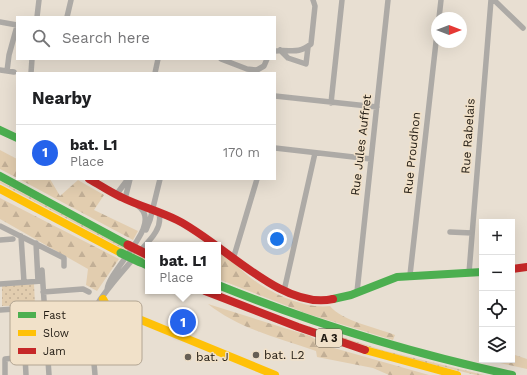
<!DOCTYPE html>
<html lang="en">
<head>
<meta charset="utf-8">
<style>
	:root { --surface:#fff; --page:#f6f6f6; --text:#202124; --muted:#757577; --line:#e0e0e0; --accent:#2563eb }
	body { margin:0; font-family:"Work Sans",sans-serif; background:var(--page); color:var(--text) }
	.controls { position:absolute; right:12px; bottom:12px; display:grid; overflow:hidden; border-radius:0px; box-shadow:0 4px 16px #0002 }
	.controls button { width:36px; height:36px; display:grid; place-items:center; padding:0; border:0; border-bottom:1px solid var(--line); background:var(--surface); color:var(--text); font:20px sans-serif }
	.compass { position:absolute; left:431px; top:12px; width:36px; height:36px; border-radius:50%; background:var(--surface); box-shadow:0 4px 16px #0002; rotate:90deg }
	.you { position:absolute; left:277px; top:239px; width:14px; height:14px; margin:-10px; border:3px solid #fff; border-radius:50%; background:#1a73e8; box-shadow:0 0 0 6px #1a73e833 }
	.badge { display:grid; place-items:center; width:26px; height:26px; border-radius:50%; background:var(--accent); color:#fff; font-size:13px; font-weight:700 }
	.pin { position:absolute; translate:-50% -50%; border:2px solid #fff; box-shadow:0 1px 4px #0006 }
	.popup { position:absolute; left:145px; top:242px; width:76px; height:52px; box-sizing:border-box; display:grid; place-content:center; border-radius:0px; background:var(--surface); filter:drop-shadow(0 1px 3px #0005); font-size:13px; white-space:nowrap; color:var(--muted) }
	.popup b { font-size:15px; color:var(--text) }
	.popup::after { content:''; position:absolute; left:50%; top:100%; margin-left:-8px; border:8px solid transparent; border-top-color:var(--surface) }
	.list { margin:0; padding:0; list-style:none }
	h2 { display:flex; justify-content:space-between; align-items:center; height:52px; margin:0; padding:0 16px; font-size:17px }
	h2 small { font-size:13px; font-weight:400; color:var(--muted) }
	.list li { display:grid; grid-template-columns:26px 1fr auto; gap:12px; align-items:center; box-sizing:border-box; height:56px; padding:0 16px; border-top:1px solid var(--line) }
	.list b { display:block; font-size:15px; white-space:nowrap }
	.list p { margin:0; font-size:13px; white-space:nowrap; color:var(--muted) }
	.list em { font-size:13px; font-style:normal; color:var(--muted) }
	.icon { flex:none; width:22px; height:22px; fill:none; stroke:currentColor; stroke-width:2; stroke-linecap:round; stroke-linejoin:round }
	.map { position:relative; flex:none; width:527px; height:375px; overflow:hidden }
	.search { position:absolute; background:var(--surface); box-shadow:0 4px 16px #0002; left:16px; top:16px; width:260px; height:44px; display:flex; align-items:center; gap:10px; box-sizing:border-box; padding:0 14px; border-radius:0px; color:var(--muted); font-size:15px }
	.panel { position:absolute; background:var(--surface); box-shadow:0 4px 16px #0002; left:16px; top:72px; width:260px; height:108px; border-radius:0px }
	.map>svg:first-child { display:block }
</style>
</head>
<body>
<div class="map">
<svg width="527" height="375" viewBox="0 0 527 375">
	<defs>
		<pattern id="grass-dots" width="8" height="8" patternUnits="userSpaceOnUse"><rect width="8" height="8" fill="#e2cdaf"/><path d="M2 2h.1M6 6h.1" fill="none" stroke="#c2af96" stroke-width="1.8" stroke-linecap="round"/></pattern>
		<pattern id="forest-firs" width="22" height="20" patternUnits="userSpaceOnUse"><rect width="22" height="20" fill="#e2cdaf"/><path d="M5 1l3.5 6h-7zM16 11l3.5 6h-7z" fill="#c2af96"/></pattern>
	</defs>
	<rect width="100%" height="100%" fill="#e8dfd2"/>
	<path fill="url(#grass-dots)" d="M0,181L148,260V262L0,183Z
		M34,284L35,305L2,306V286Z
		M305,325L382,350L484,375H476L414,360L319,332Z"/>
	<path fill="url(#forest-firs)" d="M0,150L17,159V178L0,169Z
		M19,179H50L60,196L78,180L104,195L94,210L138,231L133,240Z
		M0,198L119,259L97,291L86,285L88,269L0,219Z
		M223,252C234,262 245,275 258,283C277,296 307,309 330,306C342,321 375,327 395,335L393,340L308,314L218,279V255Z
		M208,304L310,336L327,346L429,375H389L373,368L317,357L316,351C279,338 239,329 208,304Z
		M512,354L527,359V369L486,360H512Z"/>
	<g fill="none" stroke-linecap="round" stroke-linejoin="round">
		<path stroke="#adaaa6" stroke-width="5.5" d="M494,0L523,28
			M37,17L39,0
			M67,17L71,0
			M439,18L441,0
			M0,22L17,25
			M280,50L288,58L306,64L308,47
			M275,51C291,49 297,55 311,44L315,6L313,0
			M221,59L247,69L257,70L264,66L267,59
			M0,70L14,72
			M7,71L9,55L17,26
			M31,73L32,59
			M155,73L158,59
			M275,96L377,107
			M331,103L342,0
			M275,148L371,159
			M116,195L128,179
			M127,200L125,199L130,179
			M0,226L64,258V266
			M146,230L150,220L160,179
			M450,232L472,233
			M21,236L24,282
			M0,240L13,239
			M36,243L38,281
			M139,252C149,241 163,229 159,213
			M234,256L257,179
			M42,270L49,375
			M469,273L491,0
			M410,275L437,33
			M0,284L42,281
			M107,290C109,268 165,224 138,206
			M284,291L315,153
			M43,292L83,289L89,292
			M357,292L388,0
			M0,310L44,307
			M25,356L26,375
			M5,375V359L24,357L28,349L41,348
			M95,375C94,358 89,332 92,316C95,301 123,271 134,258"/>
		<path stroke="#4caf50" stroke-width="8" d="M0,130L17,138
			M0,176L128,245
			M140,262L148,266
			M218,285C314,324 411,353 512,375
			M333,299L351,295L397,277L482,272"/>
		<path stroke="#ffc107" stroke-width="8" d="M0,189L121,253
			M103,299L107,306L275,375
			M365,350L457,375"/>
		<path stroke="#c62828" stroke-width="8" d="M89,179C100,185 110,192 121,197C139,206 159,211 177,220C222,242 282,311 333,299
			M512,269L527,267
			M205,291L298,327L365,350"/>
		<path stroke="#4caf50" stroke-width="9" d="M121,253L140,262"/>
		<path stroke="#c62828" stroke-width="9" d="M128,245L148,255"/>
	</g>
	<g fill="#665f55" stroke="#f1e1c9" stroke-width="1.5">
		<circle cx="256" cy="355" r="4"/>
		<circle cx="188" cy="357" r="4"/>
	</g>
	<g text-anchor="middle" stroke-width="3" stroke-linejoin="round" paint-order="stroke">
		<rect fill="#f1e1c9" stroke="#5f5649" stroke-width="1" x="316" y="329" width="26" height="18" rx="3"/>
		<g font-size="11" font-weight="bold" fill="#201a12">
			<text x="329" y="342">A 3</text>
		</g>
		<g font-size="12" fill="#201a12" stroke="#f1e1c9">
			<text transform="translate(468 136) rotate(-86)" y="4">Rue Rabelais</text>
			<text transform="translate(361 145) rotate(-83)" y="4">Rue Jules Auffret</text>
			<text transform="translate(412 153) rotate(-84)" y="4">Rue Proudhon</text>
		</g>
		<g font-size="12" fill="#201a12" stroke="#f1e1c9" text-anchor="start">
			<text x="264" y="359">bat. L2</text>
			<text x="196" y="361">bat. J</text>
		</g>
	</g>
	<rect x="10" y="301" width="132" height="64" rx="6" fill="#f1e1c9" stroke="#b2a592" stroke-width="1"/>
	<rect x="18" y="312" width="18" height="6" fill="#4caf50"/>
	<rect x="18" y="330" width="18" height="6" fill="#ffc107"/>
	<rect x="18" y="348" width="18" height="6" fill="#c62828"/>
	<g font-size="11" fill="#201a12">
		<text x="43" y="319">Fast</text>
		<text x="43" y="337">Slow</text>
		<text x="43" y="355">Jam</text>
	</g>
</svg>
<div class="controls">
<button>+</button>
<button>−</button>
<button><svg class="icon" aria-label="locate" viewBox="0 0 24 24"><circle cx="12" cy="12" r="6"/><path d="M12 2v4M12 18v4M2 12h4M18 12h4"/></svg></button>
<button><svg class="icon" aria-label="layers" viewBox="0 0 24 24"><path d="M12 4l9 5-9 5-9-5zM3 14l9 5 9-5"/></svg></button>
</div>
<svg class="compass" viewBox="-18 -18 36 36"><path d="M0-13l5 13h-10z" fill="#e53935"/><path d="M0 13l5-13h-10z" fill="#757577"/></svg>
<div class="you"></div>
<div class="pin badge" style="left:183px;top:322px">1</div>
<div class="popup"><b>bat. L1</b>Place</div>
<div class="search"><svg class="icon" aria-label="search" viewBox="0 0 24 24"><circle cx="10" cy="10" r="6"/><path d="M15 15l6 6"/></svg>Search here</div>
<section class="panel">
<h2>Nearby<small></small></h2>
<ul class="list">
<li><span class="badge">1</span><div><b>bat. L1</b><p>Place</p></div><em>170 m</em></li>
</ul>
</section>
</div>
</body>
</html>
